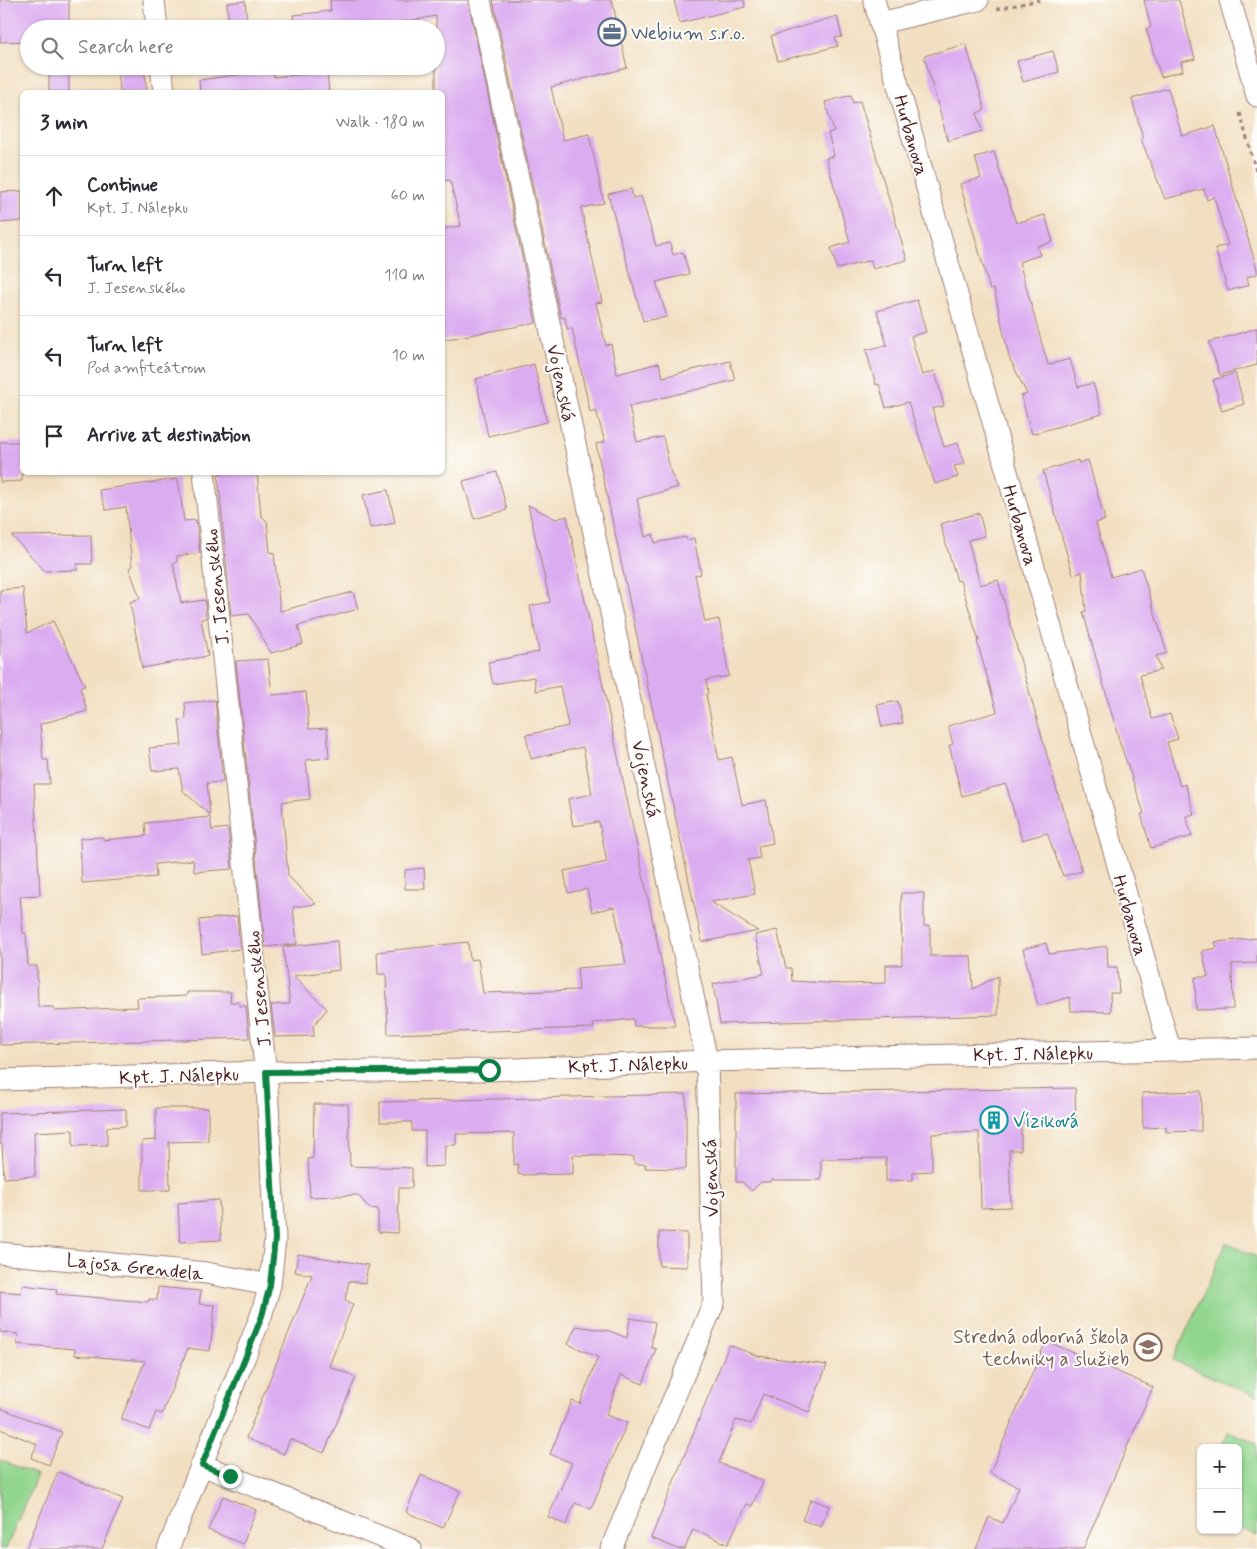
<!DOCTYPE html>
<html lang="en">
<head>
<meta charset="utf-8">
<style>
	:root { --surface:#fff; --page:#f2f2f3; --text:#2b2b33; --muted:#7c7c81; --line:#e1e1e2 }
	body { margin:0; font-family:Mynerve,sans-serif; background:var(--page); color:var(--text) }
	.controls { position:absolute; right:15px; bottom:15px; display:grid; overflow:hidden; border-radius:8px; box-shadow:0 1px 4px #0004 }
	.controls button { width:45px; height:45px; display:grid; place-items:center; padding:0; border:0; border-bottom:1px solid var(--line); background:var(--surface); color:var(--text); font:25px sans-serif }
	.stop { position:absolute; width:15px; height:15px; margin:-11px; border:4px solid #0b8043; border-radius:50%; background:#fff }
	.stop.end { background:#0b8043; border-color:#fff; box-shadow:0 1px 5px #0008 }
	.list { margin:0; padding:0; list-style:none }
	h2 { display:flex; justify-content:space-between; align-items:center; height:65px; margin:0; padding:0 20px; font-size:21px }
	h2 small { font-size:16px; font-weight:400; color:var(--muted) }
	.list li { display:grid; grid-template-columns:32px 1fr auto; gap:15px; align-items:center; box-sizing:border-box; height:80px; padding:0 20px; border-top:1px solid var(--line) }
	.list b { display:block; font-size:19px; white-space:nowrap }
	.list p { margin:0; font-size:16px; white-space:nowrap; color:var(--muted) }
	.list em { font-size:16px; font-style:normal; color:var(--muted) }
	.icon { flex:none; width:28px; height:28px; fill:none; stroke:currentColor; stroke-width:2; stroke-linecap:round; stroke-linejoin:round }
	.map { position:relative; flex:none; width:1257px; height:1549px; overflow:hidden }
	.search { position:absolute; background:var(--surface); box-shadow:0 1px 4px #0004; left:20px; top:20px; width:425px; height:55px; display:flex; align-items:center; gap:12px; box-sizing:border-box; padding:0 18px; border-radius:28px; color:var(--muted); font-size:19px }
	.panel { position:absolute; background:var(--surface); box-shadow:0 1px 4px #0004; left:20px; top:90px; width:425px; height:385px; border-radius:8px }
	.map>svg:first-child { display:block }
</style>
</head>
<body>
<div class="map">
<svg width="1257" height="1549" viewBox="0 0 1257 1549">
	<rect width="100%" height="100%" fill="#fdfcf7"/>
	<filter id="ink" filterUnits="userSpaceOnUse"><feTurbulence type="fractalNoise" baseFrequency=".02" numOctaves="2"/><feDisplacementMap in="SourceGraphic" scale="10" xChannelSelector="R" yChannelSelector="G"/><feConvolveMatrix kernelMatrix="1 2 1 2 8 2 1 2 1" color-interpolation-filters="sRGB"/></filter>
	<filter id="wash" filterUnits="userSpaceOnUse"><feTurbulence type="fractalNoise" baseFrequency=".0096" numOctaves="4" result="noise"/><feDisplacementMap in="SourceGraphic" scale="20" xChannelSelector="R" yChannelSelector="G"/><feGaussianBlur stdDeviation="1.12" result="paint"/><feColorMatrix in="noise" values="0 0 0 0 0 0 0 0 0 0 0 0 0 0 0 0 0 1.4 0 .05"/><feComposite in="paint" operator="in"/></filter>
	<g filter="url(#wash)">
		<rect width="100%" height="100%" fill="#f2dfc1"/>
		<path fill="#91d58e" stroke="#6e7a5c" d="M1226,1243L1257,1257V1397L1173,1360Z
			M1229,1431L1257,1444V1536L1238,1527V1448H1221Z
			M0,1460L37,1475L6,1549H0Z"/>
		<g id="blocks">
			<path fill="#dcacf1" d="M0,0H69V29H29V41L0,42Z
				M330,0H468L536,323L442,340V229L461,226L450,180L442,181V92H436V16L387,25L388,29H294L293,15L331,11Z
				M493,0H612L627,68L551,87L563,140L589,134L604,203L581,208L602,302L596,303L606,346L611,344L617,374L659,363L663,377L730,361L735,380L629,406L637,442L663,437L671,473L678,487L637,499L645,537L653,534L655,543L686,537L687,540L694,538L701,574L695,575L705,622L719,619L729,676L706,680L708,693L706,694L719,760L732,757L742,805L766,800L773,843L758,846L760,858L748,860L755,894L711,902L758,931L702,942L596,444L605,442L596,410L590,412L572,328L567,329L565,317L561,318Z
				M674,0H744L745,7L680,23Z
				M1144,0H1179L1195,59L1181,62L1183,71L1161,77L1146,29L1151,27Z
				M245,1L248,29H229L227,3Z
				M837,16L842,37L835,38L838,46L778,61L771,36Z
				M966,44L985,110L977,113L982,131L948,141L924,56Z
				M1053,51L1059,72L1023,82L1017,61Z
				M49,66H69V92H49Z
				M118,66H144L147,92H120Z
				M273,70L274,77L327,72L329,92H200L199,80Z
				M1168,88L1182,136L1215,126L1257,269V274L1247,277L1249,285L1228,291L1215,248L1228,245L1214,197L1207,200L1204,189L1165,199L1141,139L1143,138L1132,99Z
				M851,95L853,103L860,101L907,260L873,269L871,260L837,269L831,248L850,242L826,158L834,156L828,133L834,131L825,102Z
				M994,152L1016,223L1045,215L1053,242L1037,246L1040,255L1019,262L1048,365L1070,359L1078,387L1093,383L1102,414L1032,434L1021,396L1027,394L1009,357L994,289L990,290L960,184L981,178L975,157Z
				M631,189L633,198L641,196L656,246L670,243L673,255L683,252L689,274L656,282L667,317L643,321L608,194Z
				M22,191V221L0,223V192Z
				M917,300L926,332L911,336L922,375L935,371L944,406L932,409L944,447L958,443L965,464L954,466L958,477L935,484L908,402L886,408L879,384L876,385L866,350L887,345L877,311Z
				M1257,328V365L1220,375L1209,342Z
				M534,364L547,422L488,436L476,379Z
				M1235,373L1244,404L1222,411L1213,380Z
				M0,442H22V481L0,482Z
				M1078,460V463L1088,460L1105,520L1096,523L1111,577L1141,568L1167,653L1156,656L1161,670L1140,675L1152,719L1170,714L1178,739L1167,742L1180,786L1185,784L1194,814L1186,816L1192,836L1151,848L1141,814L1144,813L1120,743L1083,612L1086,611L1082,572L1073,575L1043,471Z
				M230,472H257L261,516L267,521L270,553L274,552L280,611L353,592L358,609L298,626L303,644L271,653L249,614L231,616L218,474Z
				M497,472L507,510L474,519L463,481Z
				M178,479L184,521L196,520L200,553L177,556V562L173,563L181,603L205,600L206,618L201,619L208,656L142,668L130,602L140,598L129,568L132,567L126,507L106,510L99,490Z
				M388,490L395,523L370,528L363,495Z
				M528,505L556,519L567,516L675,1026H634L633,1019L593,1023L594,1028L388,1034L386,974H378L377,952L468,942L470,960L478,959L483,993L579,990L577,968L626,964L614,907L592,912L587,889L568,893L564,871L607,862L599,822L573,826L568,799L592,794L583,747L531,759L526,735L568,726L560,686L536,691L534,677L493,684L488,662L539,652L530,606L550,602Z
				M979,513L985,536L968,540L980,585L998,580L1057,791L1082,871L1063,876L1047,833L1022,840L1006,784L962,796L949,745L953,744L948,726L997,712L977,641H979L960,580L957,581L940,524Z
				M91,535L92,564H77V570L45,571L12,536Z
				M23,588L27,633L53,621L85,686L80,687L87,711L40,724L43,760H48L50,784H34L40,895L20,896L23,933H26L28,966H37L38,1007H54V1011L138,1007L137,998L187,996V992H231L230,1002H239L240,1006H246L249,1038L0,1045V590Z
				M268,659L272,695L306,692L309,729L327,728L329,758L306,760L310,799L282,802L288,876L316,904L293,907L297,944L265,947L236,661Z
				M215,700L223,782L207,783L210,815L183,791L179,769L152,771L149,748L182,745L179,720L186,719L185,703Z
				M898,701L903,723L882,727L877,705Z
				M210,817L212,830L228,828L232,869L194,872L193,860L155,864L156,877L82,883L80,838L103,837V840L146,836L145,823Z
				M424,868L425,889H405V870Z
				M901,893H924V926H930V956H971L973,989L998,976V1015L720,1024L713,984L764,974L755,935L777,930L786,968H791L792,981L843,984L886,983V965H902Z
				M237,916L240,949L202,954L199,920Z
				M1257,938V963L1232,964L1233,1009L1196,1010L1195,977H1208L1202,951L1217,948L1215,942Z
				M337,941L339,970L293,976L327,1009L313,1026L314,1036L275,1037L271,1005L290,1004L283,947Z
				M1046,943L1049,954L1107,946L1108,967H1117L1119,993H1110L1111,1012L1071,1011L1070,997L1038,1006L1023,949Z
				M1075,1088L1076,1122L1021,1123V1150H1009L1011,1207L981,1208L979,1132L932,1134V1171L913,1172V1180L886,1181V1158L821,1159V1180H771V1182H761L752,1191L742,1182H736V1094Z
				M1201,1091V1131L1166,1132V1127L1143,1128L1142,1093Z
				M686,1094V1169L645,1168L646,1164H634V1157L573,1155V1174L523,1175L518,1174V1164L514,1165V1133L456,1134V1145H445L444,1166L425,1167V1131H412V1122H380V1102Z
				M314,1104H348L350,1166L412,1168V1188H399L398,1233L378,1232V1209L369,1208L358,1195L310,1197L308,1159L313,1158Z
				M156,1108H208V1141L169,1142L170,1190H142V1141L156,1140Z
				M126,1109V1126L107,1127V1145L73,1146V1130L34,1132L35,1176L4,1178L2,1144H0V1113Z
				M219,1200L221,1240L180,1242L178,1203Z
				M659,1232L687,1233V1267L659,1266Z
				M298,1254L368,1265L365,1283L349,1281L345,1300L353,1304L329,1366L356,1377L324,1453L290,1439L284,1454L246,1438L312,1275L295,1272Z
				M22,1285L57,1289L56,1294L148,1302L149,1299L157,1300L158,1287L201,1291L199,1304L215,1305L210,1351L188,1348L162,1414L156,1412L149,1430L121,1419L145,1361L75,1355V1349L17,1344L18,1334L0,1332V1291L21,1293Z
				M630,1318L655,1322L651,1347L656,1349L643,1384L621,1375L606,1415L627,1423L591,1509L575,1503L566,1525L548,1517L572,1463L550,1454L572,1401L580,1404L598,1357L568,1344L576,1326L610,1331L627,1338Z
				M1046,1341L1153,1387L1083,1549H976L989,1517L1003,1523L1019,1487L990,1473Z
				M729,1345L758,1356L827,1365L809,1412L763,1394L751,1424L736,1420L719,1463L763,1481L752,1506L747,1504L728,1544L693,1529L685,1549H678L651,1538Z
				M0,1408L62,1432L49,1465L31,1458L37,1444L0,1429Z
				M58,1472L123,1499L102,1549H26Z
				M421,1475L460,1491L443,1528L406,1512Z
				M223,1496L256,1510L243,1544L208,1530Z
				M811,1499L829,1506L821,1527L802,1520Z"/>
		</g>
	</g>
	<g filter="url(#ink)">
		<use href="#blocks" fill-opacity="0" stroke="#9e7f76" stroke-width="1"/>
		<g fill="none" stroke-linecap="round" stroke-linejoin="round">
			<g stroke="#9e7f76" stroke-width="23">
				<path id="minor" d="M154,0L157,29
					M480,0L707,1061L714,1302L611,1549
					M874,0L1170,1050
					M1230,0L1257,96
					M880,23L978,0
					M161,66L164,92
					M0,1080L266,1072L489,1070L707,1061L1257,1048
					M0,1253L206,1273L270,1285
					M202,1465L411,1549
					M168,1549L261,1316L270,1285L275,1239L267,1086L204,472"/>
			</g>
			<path stroke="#9e7f76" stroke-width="3" stroke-dasharray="4 4" stroke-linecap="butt" d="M997,9L1040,0
				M1240,113L1257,175"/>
			<use href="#minor" stroke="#fff" stroke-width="21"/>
		</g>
	</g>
	<g fill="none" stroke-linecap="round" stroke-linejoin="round" filter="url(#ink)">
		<path stroke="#0b8043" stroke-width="6" d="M230,1476L202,1465L262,1316L270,1285L275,1239L266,1072L489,1070"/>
	</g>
	<defs>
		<g id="office-ring" transform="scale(1.4375)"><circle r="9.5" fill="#fdfcf7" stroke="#5c6f8a" stroke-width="1.5"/><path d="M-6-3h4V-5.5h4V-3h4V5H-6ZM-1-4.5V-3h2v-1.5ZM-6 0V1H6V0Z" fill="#5c6f8a"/></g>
		<g id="building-ring" transform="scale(1.4375)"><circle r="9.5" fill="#fdfcf7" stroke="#0f9aa8" stroke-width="1.5"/><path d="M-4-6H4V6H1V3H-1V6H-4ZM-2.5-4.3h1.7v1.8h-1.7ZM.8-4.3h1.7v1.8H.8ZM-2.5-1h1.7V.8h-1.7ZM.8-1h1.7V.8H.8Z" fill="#0f9aa8"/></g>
		<g id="school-ring" transform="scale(1.4375)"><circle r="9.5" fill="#fdfcf7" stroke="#8d6e63" stroke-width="1.5"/><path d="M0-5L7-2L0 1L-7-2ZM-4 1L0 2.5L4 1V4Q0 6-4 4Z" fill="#8d6e63"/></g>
	</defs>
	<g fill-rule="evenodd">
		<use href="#office-ring" x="612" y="32"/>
		<use href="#building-ring" x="994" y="1120"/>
		<use href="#school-ring" x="1148" y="1347"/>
	</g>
	<g text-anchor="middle" stroke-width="4" stroke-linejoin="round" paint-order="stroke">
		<g font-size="19" fill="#4e5e75" stroke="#fdfcf7" text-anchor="start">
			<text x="631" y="39">Webium s.r.o.</text>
		</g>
		<g font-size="19" fill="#4a1f2b" stroke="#fdfcf7">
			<text transform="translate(912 135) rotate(74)" y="7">Hurbanova</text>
			<text transform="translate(562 383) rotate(78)" y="7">Vojenská</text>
			<text transform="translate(1021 525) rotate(74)" y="7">Hurbanova</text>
			<text transform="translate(216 587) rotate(-96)" y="7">J. Jesenského</text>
			<text transform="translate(647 779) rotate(78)" y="7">Vojenská</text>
			<text transform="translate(1131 915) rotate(74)" y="7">Hurbanova</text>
			<text transform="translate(258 989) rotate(-96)" y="7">J. Jesenského</text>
			<text transform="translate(1033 1053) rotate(-1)" y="7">Kpt. J. Nálepku</text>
			<text transform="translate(628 1064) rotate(-2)" y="7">Kpt. J. Nálepku</text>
			<text transform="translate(179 1075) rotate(-2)" y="7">Kpt. J. Nálepku</text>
			<text transform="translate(710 1178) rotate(-92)" y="7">Vojenská</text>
			<text transform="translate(135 1266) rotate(6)" y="7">Lajosa Grendela</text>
		</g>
		<g font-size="19" fill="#0d838f" stroke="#fdfcf7" text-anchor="start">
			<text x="1013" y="1127">Víziková</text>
		</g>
		<g font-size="19" fill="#785e54" stroke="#fdfcf7" text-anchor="end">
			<text x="1129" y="1343">Stredná odborná škola<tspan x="1129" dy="22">techniky a služieb</tspan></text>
		</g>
	</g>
</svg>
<div class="controls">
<button>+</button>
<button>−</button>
</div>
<div class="stop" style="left:489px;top:1070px"></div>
<div class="stop end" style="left:230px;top:1476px"></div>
<div class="search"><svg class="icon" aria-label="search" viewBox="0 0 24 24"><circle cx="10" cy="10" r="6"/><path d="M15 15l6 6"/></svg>Search here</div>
<section class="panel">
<h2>3 min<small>Walk · 180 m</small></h2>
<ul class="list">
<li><svg class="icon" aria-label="ahead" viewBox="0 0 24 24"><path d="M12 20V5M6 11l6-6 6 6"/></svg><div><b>Continue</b><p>Kpt. J. Nálepku</p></div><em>60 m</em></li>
<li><svg class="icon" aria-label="left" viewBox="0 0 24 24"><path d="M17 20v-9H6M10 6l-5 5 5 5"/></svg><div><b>Turn left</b><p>J. Jesenského</p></div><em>110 m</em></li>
<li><svg class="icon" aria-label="left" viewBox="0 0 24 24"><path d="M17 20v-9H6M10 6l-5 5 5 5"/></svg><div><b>Turn left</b><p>Pod amfiteátrom</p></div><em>10 m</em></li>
<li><svg class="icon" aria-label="arrive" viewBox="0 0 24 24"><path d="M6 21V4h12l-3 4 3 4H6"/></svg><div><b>Arrive at destination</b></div></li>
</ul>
</section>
</div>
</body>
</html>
